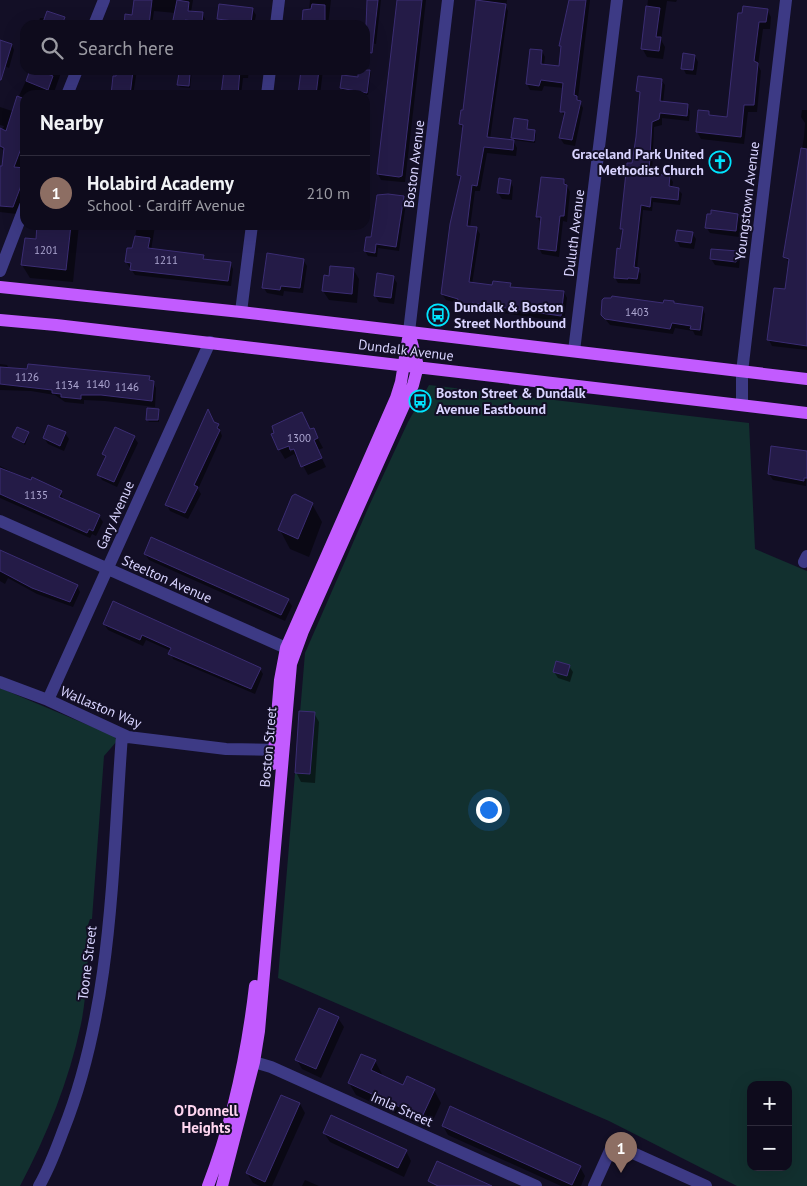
<!DOCTYPE html>
<html lang="en">
<head>
<meta charset="utf-8">
<style>
	:root { --surface:#0e0b1c; --page:#171425; --text:#f1f3f6; --muted:#9b9ba3; --line:#2e2b3b; --accent:#00e5ff }
	body { margin:0; font-family:"PT Sans",sans-serif; background:var(--page); color:var(--text) }
	.controls { position:absolute; right:15px; bottom:15px; display:grid; overflow:hidden; border-radius:10px; box-shadow:0 5px 20px #0002 }
	.controls button { width:45px; height:45px; display:grid; place-items:center; padding:0; border:0; border-bottom:1px solid var(--line); background:var(--surface); color:var(--text); font:25px sans-serif }
	.you { position:absolute; left:488px; top:809px; width:18px; height:18px; margin:-12px; border:4px solid #fff; border-radius:50%; background:#1a73e8; box-shadow:0 0 0 8px #1a73e833 }
	.badge { display:grid; place-items:center; width:32px; height:32px; border-radius:50%; background:var(--accent); color:#fff; font-size:16px; font-weight:700 }
	.pin { position:absolute; translate:-50% -41px; filter:drop-shadow(0 1px 2px #0008) }
	.pin::after { content:''; position:absolute; top:26px; width:18px; height:15px; background:inherit; clip-path:polygon(0 0,100% 0,50% 100%) }
	.list { margin:0; padding:0; list-style:none }
	h2 { display:flex; justify-content:space-between; align-items:center; height:65px; margin:0; padding:0 20px; font-size:21px }
	h2 small { font-size:16px; font-weight:400; color:var(--muted) }
	.list li { display:grid; grid-template-columns:32px 1fr auto; gap:15px; align-items:center; box-sizing:border-box; height:75px; padding:0 20px; border-top:1px solid var(--line) }
	.list b { display:block; font-size:19px; white-space:nowrap }
	.list p { margin:0; font-size:16px; white-space:nowrap; color:var(--muted) }
	.list em { font-size:16px; font-style:normal; color:var(--muted) }
	.icon { flex:none; width:28px; height:28px; fill:none; stroke:currentColor; stroke-width:2; stroke-linecap:round; stroke-linejoin:round }
	.map { position:relative; flex:none; width:807px; height:1186px; overflow:hidden }
	.search { position:absolute; background:var(--surface); box-shadow:0 5px 20px #0002; left:20px; top:20px; width:350px; height:55px; display:flex; align-items:center; gap:12px; box-sizing:border-box; padding:0 18px; border-radius:15px; color:var(--muted); font-size:19px }
	.panel { position:absolute; background:var(--surface); box-shadow:0 5px 20px #0002; left:20px; top:90px; width:350px; height:140px; border-radius:15px }
	.map>svg:first-child { display:block }
</style>
</head>
<body>
<div class="map">
<svg width="807" height="1186" viewBox="0 0 807 1186">
	<rect width="100%" height="100%" fill="#130f26"/>
	<path fill="#12302f" fill-rule="evenodd" d="M429,385L749,423L755,549L807,571V1186H737L609,1121L278,978L305,653L369,506L408,422ZM751,1085H788V1167H751Z
		M0,688L114,736L117,741L104,756L92,919H90L86,931L89,936C87,965 87,995 81,1024C69,1081 47,1135 20,1186H0Z"/>
	<path fill="#0007" fill-rule="evenodd" d="M135,0H193L191,12L202,14L205,19V25H177L176,13L154,11L152,25H125L134,16Z
		M310,0H331L328,25H303L304,11L309,12Z
		M369,0H381L376,44L367,42L365,39Z
		M398,0H426L405,182H402L381,180L378,174Z
		M477,0H507L506,7L508,11L490,139L514,142L517,148L516,156L487,153L480,191H475L470,227L476,228L480,234L472,284L493,287L510,284L512,288L564,292L567,298L564,322L475,309V311L462,310L458,303L446,300L442,294L461,180L458,175L463,130L460,124L464,111Z
		M570,0H590L578,98L583,108L575,146L564,144L560,138L565,117L561,111L564,88L544,86L542,91L530,90L527,84L542,51L545,57L544,65L560,67L562,50L560,46Z
		M648,0H677L676,2L667,1L661,40L665,47L663,59L647,57L642,48Z
		M252,9L256,15L254,25H223L219,18Z
		M767,10L771,17L770,29H763L758,65L761,71L757,112H748L744,144L701,139L697,132L708,112L710,116L728,118L739,15Z
		M40,18H64L67,24L38,25Z
		M12,45L14,50L9,68L0,64V48Z
		M695,56L698,62L696,75L686,74L683,68Z
		M365,68L371,71L368,95L343,91L342,88L359,78L360,70H365Z
		M31,70H62L53,95H25V156L20,169L25,170V192L17,214L0,212V167H3L5,152L0,147V136L4,126L0,125V107L12,111Z
		M118,70H137L133,95H112Z
		M181,70H192L190,88L180,87L178,85Z
		M218,70H249L248,78H243L241,95H210V92L222,93L224,75Z
		M302,70H323L320,95H299Z
		M661,80L665,85L663,103L687,106L690,111L689,121L662,118V125L654,127L652,175L670,177L673,182L672,188L678,189L682,194L680,205L653,202L652,211L643,210L637,269L641,274L640,284L618,283L615,278L624,233L621,229L633,164L641,97L638,91ZM660,83H663L660,107H658Z
		M807,108V350L772,346L769,340L786,291L790,263L784,257L804,137L805,123L801,117L802,110H807Z
		M527,121L528,131L535,132L536,134L535,143L514,140L513,138Z
		M564,180L570,192L567,222L563,221L559,257L542,254L539,248L541,223L537,217Z
		M510,181L513,187L512,200L502,199L498,193Z
		M403,198L406,203L399,251L378,248L377,257L368,256L365,251L372,239Z
		M738,215L741,221L739,237L710,233L706,227Z
		M39,225H79L73,282L30,278L22,265L37,240Z
		M137,225H174V228L155,226L151,250L203,256L205,260L230,263L233,269L231,286L135,275L126,262L133,250Z
		M289,225H302V227Z
		M692,233L696,239L694,249L680,247L677,241Z
		M737,252L740,258L739,268L715,265L711,259Z
		M303,260L307,266L303,293L284,291L283,296L267,293L263,287Z
		M353,269L359,279L357,303L329,300L323,291L330,277Z
		M393,277L397,283L394,304L379,302L375,296Z
		M674,304L702,308L705,314L702,336L695,335L693,331L675,328L673,334L610,325L602,315Z
		M0,364L7,365L9,369L149,377L156,388L155,407L105,401L84,400V404L65,402L55,395L31,391L0,390Z
		M158,410L159,422H149L147,419Z
		M214,423L218,425L222,436L198,489L201,494L188,519L170,511L167,505Z
		M313,429L323,448L318,450L326,467L308,475L299,458L297,459L294,454L285,459L279,449ZM300,447L290,452V449Z
		M28,433L29,435L25,445L13,437Z
		M65,433L69,439L64,451L48,444L44,438Z
		M134,437L138,443L117,487L102,480L99,474L106,459L103,454Z
		M807,452L806,486L773,480L769,474Z
		M0,466L31,482L61,492L63,500L99,516L103,522L96,536L92,534L90,538L0,498Z
		M312,504L322,522L309,557L290,549L280,530Z
		M0,552L77,586L80,592L73,607L37,594L8,578L5,584L0,581Z
		M145,554L288,600L292,606L285,621L149,560Z
		M104,624L260,669L263,674L255,694L173,659L171,651L146,640L143,646L108,630Z
		M569,666L573,672L570,682L558,678L554,672Z
		M314,713L319,722L315,783L301,782L296,772Z
		M338,1018L344,1027L321,1078L302,1069L297,1060Z
		M375,1061L382,1074L381,1076L403,1087L434,1090L441,1103L429,1129L356,1095L349,1083Z
		M282,1096L300,1104L305,1113L272,1186H260L253,1183L247,1173Z
		M443,1126L580,1167L585,1176L581,1186H561L448,1135Z
		M324,1133L406,1151L411,1161L404,1177L330,1142Z
		M305,1180L319,1186H302Z"/>
	<path fill="#241b47" stroke="#3b2d73" d="M134,0H152L149,25H124L125,14L132,15Z
		M177,0L189,2L188,11L203,12L202,22L185,20L183,25H172Z
		M367,0H378L372,53L365,52Z
		M397,0H422L402,176L399,177L377,174Z
		M476,0L506,4L487,137L514,140L513,150L484,147L477,186L472,185L467,226L477,227L469,282L492,285L493,281L511,283L510,287L564,291L561,316L472,303V306L457,304L458,299L441,294L450,224L461,176L457,175L463,125L459,124L461,110H463Z
		M569,0H586L574,95L577,96V100L581,101L572,140L559,138L565,112H560L563,83L541,80L539,86L526,84L530,49L542,50L541,64L559,66L561,46H559Z
		M219,4L253,8L251,23L217,19Z
		M312,4L325,5V25L302,22L303,10L311,9Z
		M646,6L660,8L656,37H661L659,51L641,49Z
		M743,6L768,9L766,22H759L754,61L758,63L754,105H744L741,137L696,132L698,110L709,111V115L727,117L738,13H742Z
		M47,11L65,17L62,25H42Z
		M0,40L12,44L1,80H0Z
		M683,53L695,55L693,70L681,69Z
		M30,70H37L53,76L48,90L26,81Z
		M117,70L133,71L130,95H111L113,76H116Z
		M224,70H240L238,95H221Z
		M301,70H319L316,95H298Z
		M358,70H370L367,93L340,88L342,75L358,77Z
		M179,73L190,74L189,86L177,85Z
		M638,76L662,79L660,101L688,104L687,116L660,113L659,119L652,122L649,173L670,176L669,186L679,188L678,200L651,197L650,207L641,205L634,267L639,268L637,279L628,278V279L614,278L617,248L620,249L623,229H620L627,163H632L636,137L640,92L636,91Z
		M17,96L25,99V138L14,167L25,168V175L13,207L0,206V166H2L4,148L0,146V128L6,131Z
		M514,118L528,120L527,129L535,130L534,141L511,138Z
		M801,148L807,149V346L767,340L774,288L785,289L789,259L783,257Z
		M541,177L564,179V184L567,185L564,216H560L556,251L538,249L541,217H536Z
		M499,178L511,180L509,194L497,193Z
		M388,194L404,196L396,247L376,244L375,253L364,251L366,237H371L377,195Z
		M711,210L738,214L736,231L705,228L707,214H711Z
		M37,225H71L66,270L21,265L25,238L36,239Z
		M677,230L693,232L691,243L675,241Z
		M135,236L150,238L148,248L204,255L203,259L231,262L228,281L130,270L131,263L125,262L127,248H132Z
		M711,249L738,251L736,262L710,259Z
		M267,253L304,259L300,288L281,286L280,290L262,288Z
		M330,266L354,268L352,294L322,291L324,275L329,276Z
		M377,273L394,276L391,298L374,296Z
		M612,296L663,303L664,300L674,301V303L703,307L700,330L690,329L691,326L672,323L670,329L605,319L601,315L602,300L604,298H611Z
		M28,364L150,376L149,380L154,381L152,401L101,395H81V399L61,397V394L52,393V390L0,384V367L27,369Z
		M147,408L159,409L158,420H146Z
		M208,409L214,422L219,424L217,428L220,430L194,485L198,487L185,513L165,505Z
		M302,412L310,429L314,428L318,438L314,440L322,458L301,467L294,449L290,450L289,446L278,450L271,434L274,433L272,426Z
		M48,425L66,432L60,446L43,438Z
		M17,427L29,432L24,443L12,437Z
		M115,427L135,436L114,482L97,475L106,456L102,454Z
		M771,446L807,451V478H804V481L768,474Z
		M0,468L31,480L32,477L62,491L59,497L100,515L93,531L89,529L87,533L0,494Z
		M295,494L313,503L298,539L278,530L292,496Z
		M151,537L289,599L281,615L144,554Z
		M0,550L78,585L70,602L32,588L0,571Z
		M113,601L261,668L251,689L168,654L171,648L142,635L140,640L103,624Z
		M556,661L570,665L567,676L553,672Z
		M299,711L315,712L310,774L295,773Z
		M319,1008L339,1017L316,1069L295,1060Z
		M361,1054L376,1060L371,1070L403,1085L407,1076L435,1089L422,1117L348,1083Z
		M281,1095L300,1103L265,1182L246,1173Z
		M450,1106L581,1166L572,1185L442,1126Z
		M331,1115L407,1150L398,1168L323,1133Z
		M437,1161L492,1186H438L428,1181Z"/>
	<g fill="none" stroke-linecap="round" stroke-linejoin="round">
		<path stroke="#3d3a85" stroke-width="12" d="M94,25L104,0
			M276,25L279,0
			M67,95L77,70
			M267,95L270,70
			M0,271L25,206
			M241,312L252,225
			M409,332L448,0
			M574,351L617,0
			M742,405V372L786,0
			M0,521L295,652
			M804,562L807,556
			M0,682L48,700L128,737L226,749L283,750
			M48,700L210,342
			M254,1062L271,1067L536,1186
			M39,1186C49,1169 56,1150 63,1131C113,1006 112,867 122,735
			M594,1186L613,1144L706,1186"/>
		<path stroke="#c25bff" stroke-width="12" d="M0,287L241,312L807,379
			M0,320L56,325C307,354 557,383 807,413
			M273,764L280,680L286,648L396,398L401,382L408,339
			M208,1186C233,1121 247,1055 255,986
			M222,1186L254,1062L259,1031L291,664L303,631L413,385L418,366L409,332"/>
	</g>
	<defs>
		<g id="church-ring" transform="scale(1.125)"><circle r="9.5" fill="#130f26" stroke="#00e5ff" stroke-width="1.5"/><path d="M-1.2-6h2.4v3.5h3.3v2.4h-3.3V6h-2.4V-.1h-3.3v-2.4h3.3Z" fill="#00e5ff"/></g>
		<g id="bus-ring" transform="scale(1.125)"><circle r="9.5" fill="#130f26" stroke="#00e5ff" stroke-width="1.5"/><path d="M-5-6H5V4H4V6H2V4H-2V6H-4V4H-5ZM-3.5-4V0h7V-4ZM-3.5 1.2v1.5H-2V1.2ZM2 1.2v1.5H3.5V1.2Z" fill="#00e5ff"/></g>
	</defs>
	<g fill-rule="evenodd">
		<use href="#church-ring" x="720" y="162"/>
		<use href="#bus-ring" x="438" y="315"/>
		<use href="#bus-ring" x="420" y="401"/>
	</g>
	<g text-anchor="middle" stroke-width="4" stroke-linejoin="round" paint-order="stroke">
		<g font-size="11" fill="#aca6d1">
			<text x="46" y="254">1201</text>
			<text x="166" y="264">1211</text>
			<text x="637" y="316">1403</text>
			<text x="27" y="381">1126</text>
			<text x="98" y="388">1140</text>
			<text x="67" y="389">1134</text>
			<text x="127" y="391">1146</text>
			<text x="299" y="442">1300</text>
			<text x="36" y="499">1135</text>
		</g>
		<g font-size="14" font-weight="bold" fill="#d9d4ff" stroke="#130f26" text-anchor="start">
			<text x="704" y="159" text-anchor="end">Graceland Park United<tspan x="704" dy="16">Methodist Church</tspan></text>
			<text x="454" y="312">Dundalk &amp; Boston<tspan x="454" dy="16">Street Northbound</tspan></text>
			<text x="436" y="398">Boston Street &amp; Dundalk<tspan x="436" dy="16">Avenue Eastbound</tspan></text>
		</g>
		<g font-size="14" fill="#d9d4ff" stroke="#130f26">
			<text transform="translate(414 164) rotate(-83)" y="5">Boston Avenue</text>
			<text transform="translate(747 201) rotate(-83)" y="5">Youngstown Avenue</text>
			<text transform="translate(574 233) rotate(-83)" y="5">Duluth Avenue</text>
			<text transform="translate(406 350) rotate(7)" y="5">Dundalk Avenue</text>
			<text transform="translate(115 515) rotate(-66)" y="5">Gary Avenue</text>
			<text transform="translate(167 579) rotate(24)" y="5">Steelton Avenue</text>
			<text transform="translate(101 707) rotate(23)" y="5">Wallaston Way</text>
			<text transform="translate(268 747) rotate(-85)" y="5">Boston Street</text>
			<text transform="translate(87 963) rotate(-83)" y="5">Toone Street</text>
			<text transform="translate(402 1109) rotate(24)" y="5">Imla Street</text>
		</g>
		<g font-size="15" font-weight="bold" fill="#ffd6f0" stroke="#130f26">
			<text x="206" y="1116">O'Donnell<tspan x="206" dy="17">Heights</tspan></text>
		</g>
	</g>
</svg>
<div class="controls">
<button>+</button>
<button>−</button>
</div>
<div class="you"></div>
<div class="pin badge" style="left:621px;top:1173px;background:#8d6e63">1</div>
<div class="search"><svg class="icon" aria-label="search" viewBox="0 0 24 24"><circle cx="10" cy="10" r="6"/><path d="M15 15l6 6"/></svg>Search here</div>
<section class="panel">
<h2>Nearby<small></small></h2>
<ul class="list">
<li><span class="badge" style="background:#8d6e63">1</span><div><b>Holabird Academy</b><p>School · Cardiff Avenue</p></div><em>210 m</em></li>
</ul>
</section>
</div>
</body>
</html>
